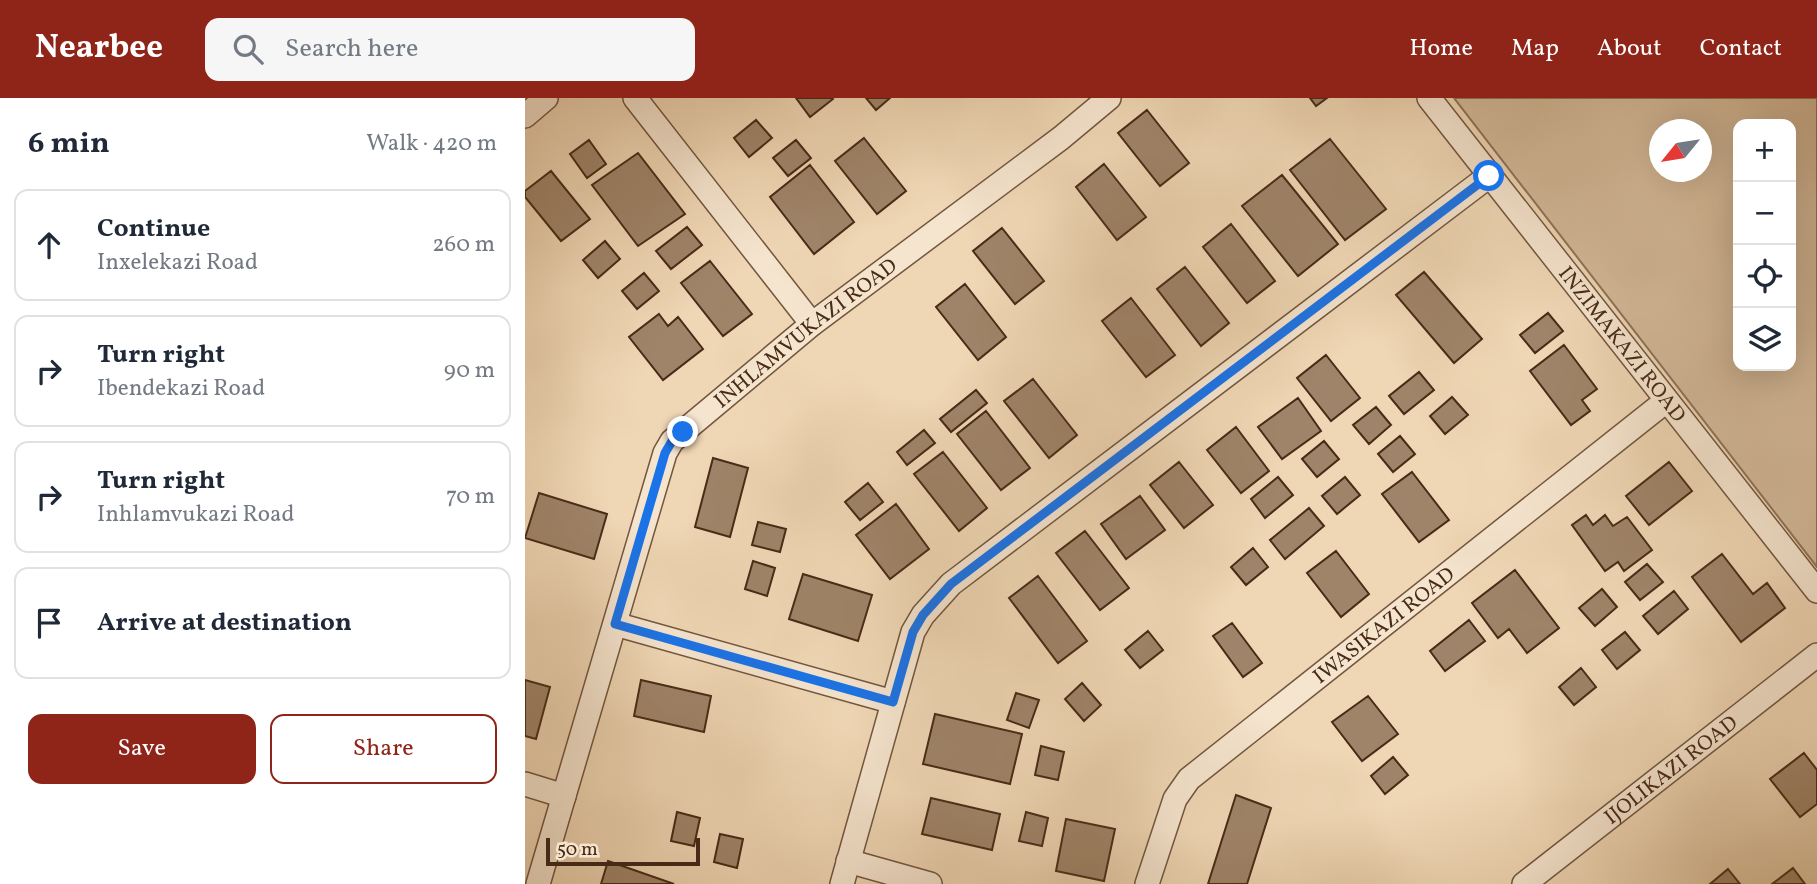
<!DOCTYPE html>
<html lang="en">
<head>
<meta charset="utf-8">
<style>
	:root { --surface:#fff; --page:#f6f6f7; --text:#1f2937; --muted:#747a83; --line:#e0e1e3; --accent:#8f2418 }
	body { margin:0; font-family:Vollkorn,serif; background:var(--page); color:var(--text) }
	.controls { position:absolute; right:21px; top:21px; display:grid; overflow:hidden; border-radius:14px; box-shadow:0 7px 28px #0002 }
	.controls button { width:63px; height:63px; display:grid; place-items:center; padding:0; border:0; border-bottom:2px solid var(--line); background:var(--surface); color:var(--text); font:35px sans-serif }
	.compass { position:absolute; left:1124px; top:21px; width:63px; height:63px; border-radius:50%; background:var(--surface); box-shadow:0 7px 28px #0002; rotate:240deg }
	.scale { position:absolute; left:21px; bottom:18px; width:154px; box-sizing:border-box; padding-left:7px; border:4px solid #482b17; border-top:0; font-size:19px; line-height:24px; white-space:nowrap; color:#482b17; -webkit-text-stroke:5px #f5e4ce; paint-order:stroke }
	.stop { position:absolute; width:21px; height:21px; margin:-16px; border:5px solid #1a73e8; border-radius:50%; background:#fff }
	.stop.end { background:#1a73e8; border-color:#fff; box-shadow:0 2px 7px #0008 }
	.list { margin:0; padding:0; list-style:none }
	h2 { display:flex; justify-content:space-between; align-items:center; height:91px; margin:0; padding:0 28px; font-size:30px }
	h2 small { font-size:23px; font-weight:400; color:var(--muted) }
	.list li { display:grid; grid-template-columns:46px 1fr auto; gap:21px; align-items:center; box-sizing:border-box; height:112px; margin:0 14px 14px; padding:0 14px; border:2px solid var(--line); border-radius:14px }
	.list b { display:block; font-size:26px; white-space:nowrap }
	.list p { margin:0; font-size:23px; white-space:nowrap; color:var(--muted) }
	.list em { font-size:23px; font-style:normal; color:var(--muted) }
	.actions { display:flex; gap:14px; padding:21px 28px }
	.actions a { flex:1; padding:16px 0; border:2px solid var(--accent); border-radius:14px; text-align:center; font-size:24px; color:var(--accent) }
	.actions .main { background:var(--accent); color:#fff }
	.icon { flex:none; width:38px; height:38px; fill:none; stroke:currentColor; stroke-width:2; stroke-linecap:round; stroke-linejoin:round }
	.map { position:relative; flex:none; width:1292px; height:786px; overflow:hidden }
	header { display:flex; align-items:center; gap:42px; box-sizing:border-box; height:98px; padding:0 35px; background:var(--accent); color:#fff }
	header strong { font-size:33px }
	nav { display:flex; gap:38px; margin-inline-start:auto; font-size:24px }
	.search { width:490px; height:63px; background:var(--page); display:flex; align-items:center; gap:18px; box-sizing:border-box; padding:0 24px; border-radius:14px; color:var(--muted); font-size:26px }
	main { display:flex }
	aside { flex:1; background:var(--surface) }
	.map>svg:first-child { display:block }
</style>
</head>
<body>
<header>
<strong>Nearbee</strong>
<div class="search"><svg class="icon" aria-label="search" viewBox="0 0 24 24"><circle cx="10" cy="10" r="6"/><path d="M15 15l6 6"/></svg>Search here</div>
<nav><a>Home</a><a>Map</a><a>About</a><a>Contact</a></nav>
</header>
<main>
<aside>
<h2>6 min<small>Walk · 420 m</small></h2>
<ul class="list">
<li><svg class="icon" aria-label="ahead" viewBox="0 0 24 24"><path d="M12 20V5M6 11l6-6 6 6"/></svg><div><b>Continue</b><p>Inxelekazi Road</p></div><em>260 m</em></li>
<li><svg class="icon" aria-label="right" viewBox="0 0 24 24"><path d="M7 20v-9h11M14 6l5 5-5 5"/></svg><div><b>Turn right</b><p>Ibendekazi Road</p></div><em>90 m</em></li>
<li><svg class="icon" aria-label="right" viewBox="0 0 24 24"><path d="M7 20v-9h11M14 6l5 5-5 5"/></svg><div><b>Turn right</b><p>Inhlamvukazi Road</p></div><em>70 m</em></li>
<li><svg class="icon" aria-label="arrive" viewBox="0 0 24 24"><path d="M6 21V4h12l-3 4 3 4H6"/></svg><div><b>Arrive at destination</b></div></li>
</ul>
<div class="actions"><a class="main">Save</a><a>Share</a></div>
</aside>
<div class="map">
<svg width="1292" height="786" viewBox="0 0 1292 786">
	<rect width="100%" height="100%" fill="#efd6b4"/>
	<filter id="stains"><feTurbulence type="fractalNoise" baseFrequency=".00286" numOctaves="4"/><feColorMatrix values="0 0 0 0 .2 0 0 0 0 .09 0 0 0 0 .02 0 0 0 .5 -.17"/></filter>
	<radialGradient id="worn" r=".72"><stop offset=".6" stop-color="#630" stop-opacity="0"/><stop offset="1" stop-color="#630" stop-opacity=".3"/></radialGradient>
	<path fill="#d3b999" stroke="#8e7258" stroke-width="2" fill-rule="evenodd" d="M929,0H1292V469ZM1213,26H1266V268H1213ZM1134,32H1176V74H1134Z"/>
	<path fill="#9f8469" stroke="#482b17" stroke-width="2" d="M271,0H307L308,1L285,19Z
		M341,0H365L351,12Z
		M785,0H802L791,8Z
		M622,12L664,65L635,88L593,35Z
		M231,22L247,40L224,59L209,40Z
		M339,40L381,93L352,116L310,63Z
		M805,41L861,111L820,142L765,72Z
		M64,42L81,66L62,80L45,56Z
		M271,42L286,60L263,78L248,60Z
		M113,55L160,116L113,148L67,87Z
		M579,66L621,119L592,142L551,89Z
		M285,67L329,124L289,156L245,99Z
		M26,73L65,121L36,143L0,99V93Z
		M757,77L813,146L773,178L717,108Z
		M706,126L750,183L722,205L678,149Z
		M162,129L177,147L146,171L131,153Z
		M477,130L519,183L490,206L448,153Z
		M80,143L95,161L73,180L58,162Z
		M185,163L227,216L198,238L156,185Z
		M660,169L704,225L676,248L632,191Z
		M899,174L957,241L929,265L871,197Z
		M119,175L134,193L112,211L97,193Z
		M440,186L481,239L453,262L411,209Z
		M606,200L650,257L621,279L577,223Z
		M1023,215L1038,233L1010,255L995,237Z
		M134,216L143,228L153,219L178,251L138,282L104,239Z
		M1039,247L1072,291L1057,302L1065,313L1046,327L1005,273Z
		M801,257L835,300L806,323L772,280Z
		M894,274L909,292L879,316L864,298Z
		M508,281L552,337L524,360L479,303Z
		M451,292L462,305L426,334L415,321Z
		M927,299L943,317L920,336L905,318Z
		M773,300L796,333L757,361L733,329Z
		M851,309L866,327L844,346L828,327Z
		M461,313L505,370L476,392L432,336Z
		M711,329L744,373L716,395L682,352Z
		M399,332L410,345L382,367L372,354Z
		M875,338L890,356L868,374L853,356Z
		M799,343L814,361L792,379L777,361Z
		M418,354L462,410L434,433L389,376Z
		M188,360L223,370L205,439L170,429Z
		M654,364L688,407L659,430L625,387Z
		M1144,364L1167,393L1124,427L1101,398Z
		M887,374L924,422L894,444L857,396Z
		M753,379L768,397L740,420L726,401Z
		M820,379L835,397L812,416L797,398Z
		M343,385L358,404L335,422L320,404Z
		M14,395L82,416L69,461L0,440Z
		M615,398L640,432L601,461L576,426Z
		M371,406L404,451L365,481L331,437Z
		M784,410L799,428L760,461L745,442Z
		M1061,417L1068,427L1080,417L1088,428L1102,419L1127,452L1099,473L1093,464L1080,473L1047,427Z
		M233,424L261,431L255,454L227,447Z
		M560,433L604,490L575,512L531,455Z
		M728,450L743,469L721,487L706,469Z
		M811,453L844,496L816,519L782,475Z
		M1197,456L1228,496L1242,485L1260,510L1216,544L1167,479Z
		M228,463L250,470L242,498L220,491Z
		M1122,466L1138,484L1115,502L1100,484Z
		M990,472L1034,530L1002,555L984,531L973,540L947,505Z
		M278,476L347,497L333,543L264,521Z
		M513,478L562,543L533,565L484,500Z
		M1077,491L1092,509L1070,528L1054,510Z
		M1149,493L1163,511L1133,536L1118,518Z
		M944,522L960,543L920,573L905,553Z
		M707,525L737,565L718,579L688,538Z
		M623,533L638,552L615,570L600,552Z
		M1100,534L1115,552L1092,571L1077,552Z
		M1056,570L1071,589L1049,607L1034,589Z
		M0,582L25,589L11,641L0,638Z
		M116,582L186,598L179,634L109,618Z
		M557,585L576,607L559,623L540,601Z
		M491,595L514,602L504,630L482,622Z
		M843,598L873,636L837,663L807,624Z
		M410,616L497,636L485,686L398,666Z
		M516,648L539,654L533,682L510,677Z
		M1279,655L1292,672V706L1275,719L1245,681Z
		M868,659L883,677L860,696L846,678Z
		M711,697L746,710L722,786H683Z
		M406,700L475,716L467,752L397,736Z
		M152,714L175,720L169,748L146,743Z
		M501,714L523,720L517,748L494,743Z
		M541,721L590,731L579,783L531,773Z
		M195,736L218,741L212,770L189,764Z
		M83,763L149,786H76Z
		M1268,770L1280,786H1247Z
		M1203,771L1215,786H1185Z"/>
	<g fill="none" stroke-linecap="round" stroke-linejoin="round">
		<g stroke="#72563e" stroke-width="26">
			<g id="minor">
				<path d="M110,0L287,226"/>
				<path id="s1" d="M904,0L1292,493"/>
				<path d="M0,18L21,0"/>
				<path d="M90,526L368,604"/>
				<path d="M0,686L39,698"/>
				<path d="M323,763L405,786"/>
				<path id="s2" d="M13,786L140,355L147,343L287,226L536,40L584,0"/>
				<path d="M317,786L388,534L398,517L426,486L964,78"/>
				<path id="s3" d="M622,786L650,701L664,681L1141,303"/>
				<path id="s4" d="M999,786L1292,557"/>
			</g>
		</g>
		<use href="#minor" stroke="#f5e4ce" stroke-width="23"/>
	</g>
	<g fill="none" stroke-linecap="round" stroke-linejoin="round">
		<path stroke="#1a73e8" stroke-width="9" d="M158,334L147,343L140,355L90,526L368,604L388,534L398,517L426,486L964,78"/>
	</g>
	<g text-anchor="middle" stroke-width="6" stroke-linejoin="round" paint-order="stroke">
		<g font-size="21" fill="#482b17" stroke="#f5e4ce">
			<text dy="7" stroke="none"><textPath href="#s2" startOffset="635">INHLAMVUKAZI ROAD</textPath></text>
			<text dy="7" stroke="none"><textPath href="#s1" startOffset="313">INZIMAKAZI ROAD</textPath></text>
			<text dy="7" stroke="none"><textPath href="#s3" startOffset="362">IWASIKAZI ROAD</textPath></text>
			<text dy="7" stroke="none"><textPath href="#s4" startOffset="186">IJOLIKAZI ROAD</textPath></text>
		</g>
	</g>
	<rect width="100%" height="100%" filter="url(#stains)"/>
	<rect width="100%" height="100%" fill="url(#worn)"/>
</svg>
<div class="controls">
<button>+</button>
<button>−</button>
<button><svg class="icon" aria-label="locate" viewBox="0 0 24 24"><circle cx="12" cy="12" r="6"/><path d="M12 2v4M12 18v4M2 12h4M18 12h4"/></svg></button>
<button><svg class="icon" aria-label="layers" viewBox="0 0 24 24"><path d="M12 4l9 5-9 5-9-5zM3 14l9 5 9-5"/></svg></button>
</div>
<svg class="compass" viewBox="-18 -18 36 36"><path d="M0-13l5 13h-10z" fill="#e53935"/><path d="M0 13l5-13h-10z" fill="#747a83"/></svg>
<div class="scale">50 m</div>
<div class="stop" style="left:964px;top:78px"></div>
<div class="stop end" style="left:158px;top:334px"></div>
</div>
</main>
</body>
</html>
